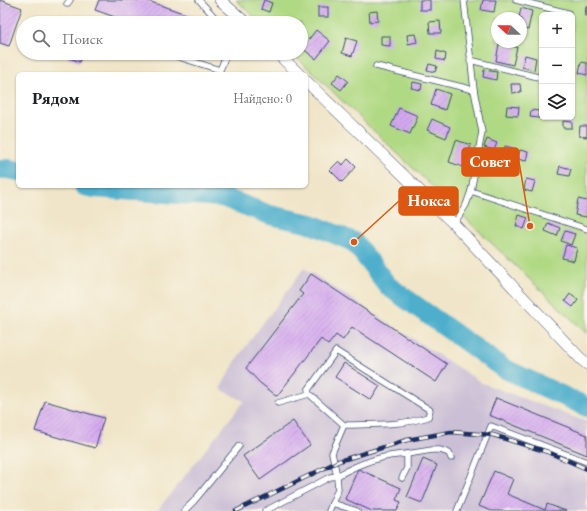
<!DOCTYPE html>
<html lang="ru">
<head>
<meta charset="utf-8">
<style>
  :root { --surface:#fff; --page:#f2f2f2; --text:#202124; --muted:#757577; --line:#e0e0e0 }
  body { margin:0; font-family:"EB Garamond",serif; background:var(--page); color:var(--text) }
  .controls { position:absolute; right:12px; top:12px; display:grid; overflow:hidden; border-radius:6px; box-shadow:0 1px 3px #0004 }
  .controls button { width:36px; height:36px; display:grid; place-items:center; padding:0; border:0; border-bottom:1px solid var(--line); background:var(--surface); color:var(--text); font:20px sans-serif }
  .compass { position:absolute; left:491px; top:12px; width:36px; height:36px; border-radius:50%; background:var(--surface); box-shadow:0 1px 3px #0004; rotate:292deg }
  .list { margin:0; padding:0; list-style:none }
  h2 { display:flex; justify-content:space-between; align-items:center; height:52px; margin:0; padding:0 16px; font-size:17px }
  h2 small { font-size:13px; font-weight:400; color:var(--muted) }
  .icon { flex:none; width:22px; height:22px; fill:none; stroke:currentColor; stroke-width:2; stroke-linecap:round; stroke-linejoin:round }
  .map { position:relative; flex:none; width:587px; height:511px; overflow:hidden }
  .search { position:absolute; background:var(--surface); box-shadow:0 1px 3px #0004; left:16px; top:16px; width:292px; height:44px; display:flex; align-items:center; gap:10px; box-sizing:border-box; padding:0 14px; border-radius:22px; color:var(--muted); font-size:15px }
  .panel { position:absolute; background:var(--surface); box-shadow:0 1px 3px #0004; left:16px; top:72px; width:292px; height:116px; border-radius:6px }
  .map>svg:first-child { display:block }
</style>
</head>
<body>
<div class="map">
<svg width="587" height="511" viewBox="0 0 587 511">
  <defs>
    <pattern id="building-hatch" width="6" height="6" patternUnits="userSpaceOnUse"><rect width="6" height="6" fill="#d4a9f0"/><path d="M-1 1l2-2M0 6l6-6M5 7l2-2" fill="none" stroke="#ab8ac6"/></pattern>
  </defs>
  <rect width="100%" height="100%" fill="#fbf7ec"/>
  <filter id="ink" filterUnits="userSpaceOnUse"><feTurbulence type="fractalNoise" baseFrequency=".025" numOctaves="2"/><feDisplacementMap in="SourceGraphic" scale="8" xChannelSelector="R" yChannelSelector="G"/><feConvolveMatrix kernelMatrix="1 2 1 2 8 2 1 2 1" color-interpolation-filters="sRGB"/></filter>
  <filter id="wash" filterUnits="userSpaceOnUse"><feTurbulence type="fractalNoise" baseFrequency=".012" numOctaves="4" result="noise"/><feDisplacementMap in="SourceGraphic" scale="16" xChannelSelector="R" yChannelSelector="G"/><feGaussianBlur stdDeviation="0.9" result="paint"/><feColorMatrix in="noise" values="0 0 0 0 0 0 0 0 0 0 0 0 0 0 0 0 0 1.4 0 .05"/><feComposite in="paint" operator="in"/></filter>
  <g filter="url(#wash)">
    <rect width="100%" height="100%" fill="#f0e5c8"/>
    <polygon fill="#cbbfd5" points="304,268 482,383 587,422 587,511 157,511 244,401 220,389 238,357"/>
    <path fill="#b0d983" stroke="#668470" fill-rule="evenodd" d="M 236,0 L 587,0 L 587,334 L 292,53 L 301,53 L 301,23 L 261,23 ZM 542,15 L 572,15 L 572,117 L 542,117 ZM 497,18 L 521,18 L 521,42 L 497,42 Z"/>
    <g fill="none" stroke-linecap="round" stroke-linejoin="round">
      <g stroke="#4dafcc" stroke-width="20">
        <polyline points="0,169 9,169 18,171"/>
        <polyline points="84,186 94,188 222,197 270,215 311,224 354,242 388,286 503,368 587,407"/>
      </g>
    </g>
    <g id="blocks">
      <g fill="url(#building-hatch)">
        <polygon points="0,0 22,8 9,46 0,43"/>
        <polygon points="99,0 145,0 212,23 132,23 95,10"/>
        <polygon points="264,0 272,3 269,12 261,9"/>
        <rect x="420" y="0" width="10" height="10"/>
        <polygon points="483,0 496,0 494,12 481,10"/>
        <polygon points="586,6 587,6 587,16 585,16"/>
        <rect x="318" y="7" width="10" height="10"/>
        <polygon points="521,8 532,11 528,30 521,28 521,18 519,18"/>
        <polygon points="377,11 378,21 370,22 369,12"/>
        <polygon points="440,21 441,33 430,33 429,22"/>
        <polygon points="316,30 330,41 316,59 302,48"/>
        <polygon points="415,34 417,42 408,44 407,35"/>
        <polygon points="381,36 390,36 390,46 381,45"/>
        <polygon points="346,38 357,41 352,56 342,53"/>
        <polygon points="499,44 517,47 513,65 496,61"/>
        <polygon points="437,51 446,54 445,61 436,59"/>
        <polygon points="68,53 83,53 80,62 67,57"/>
        <polygon points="525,55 536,58 534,70 522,67"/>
        <polygon points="581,62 587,63 587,75 579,73"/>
        <polygon points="429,64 437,66 435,72 427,70"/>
        <polygon points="484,70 497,72 496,80 483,77"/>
        <polygon points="339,74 348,81 341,90 332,83"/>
        <polygon points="413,82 422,84 421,90 411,88"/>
        <polygon points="511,84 520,84 521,92 512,93"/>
        <polygon points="436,89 450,94 445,110 431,105"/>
        <polygon points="507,106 519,107 518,116 506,115"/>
        <polygon points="399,108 418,116 410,134 391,126"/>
        <polygon points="531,110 539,111 539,118 530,117"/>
        <polygon points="432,119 450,127 446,138 427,130"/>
        <polygon points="563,121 572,122 572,128 563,128"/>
        <polygon points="580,126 587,126 587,137 579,136"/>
        <polygon points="487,139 497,143 494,150 484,147"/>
        <polygon points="456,140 471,145 463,167 449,162"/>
        <polygon points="505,146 513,148 510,158 502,156"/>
        <polygon points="520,150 528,152 526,161 517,159"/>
        <polygon points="348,159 356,167 342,182 330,170 339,161 343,165"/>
        <polygon points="560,166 571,169 569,176 558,174"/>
        <polygon points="526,179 535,181 532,192 524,190"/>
        <polygon points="578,199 587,201 587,217 575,215"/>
        <polygon points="519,215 528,218 524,229 516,226"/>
        <polygon points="548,223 560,228 557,236 545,231"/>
        <polygon points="565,231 575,234 571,245 561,241"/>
        <polygon points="566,245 577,248 574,261 562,258"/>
        <polygon points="311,274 447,364 436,382 352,327 343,340 336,335 328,345 321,339 277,396 260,383 246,368 303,294 299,291"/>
        <polygon points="570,294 578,300 573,307 565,301"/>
        <polygon points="344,363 380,386 371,400 335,377"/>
        <polygon points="496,398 587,435 587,455 489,415"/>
        <polygon points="45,401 104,418 95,448 35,431"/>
        <polygon points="293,421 310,445 260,480 243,456"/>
        <polygon points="423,459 437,465 422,503 407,497"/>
        <polygon points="358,469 401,488 396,500 401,502 397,511 372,511 345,499"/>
        <polygon points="494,471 513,479 507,494 545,510 547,504 566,511 491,511 479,506"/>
      </g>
    </g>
  </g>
  <g filter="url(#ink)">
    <use href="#blocks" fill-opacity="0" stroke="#3b4a6e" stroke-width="1"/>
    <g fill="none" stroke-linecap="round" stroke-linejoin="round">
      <defs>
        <g id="lane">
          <polyline points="199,0 220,23"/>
          <polyline points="516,0 568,13"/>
          <polyline points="67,4 70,0"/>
          <polyline points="166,53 220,70 227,53"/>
          <polyline points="470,60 542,78"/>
          <polyline points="376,66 474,90"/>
          <polyline points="471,191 587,229"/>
          <polyline points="454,224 466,205 471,191 482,132 474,90 464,0"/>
          <polyline points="278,403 309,394"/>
          <path d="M 344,425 C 374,424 399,426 428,417 L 430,410 L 336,351 L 308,390 L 309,394 L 344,425 L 332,453 L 337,476 C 358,464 382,455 407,454 L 407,468 L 402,478"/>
          <polyline points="407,454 432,450 440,450 449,453 451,458"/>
          <polyline points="332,503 357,511"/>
          <polyline points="184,511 194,501 239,446"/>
          <polyline points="265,511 330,477 337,476 338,489 329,511"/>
          <polyline points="457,511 491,426 587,462"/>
        </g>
        <g id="street">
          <polyline points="220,0 246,23"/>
          <polyline points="277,53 299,74"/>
          <polyline points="306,81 454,224 580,358 587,364"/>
        </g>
      </defs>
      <use href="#lane" stroke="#3b4a6e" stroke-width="7"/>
      <use href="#street" stroke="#3b4a6e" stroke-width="12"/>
      <use href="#lane" stroke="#fff" stroke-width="5.5"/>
      <use href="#street" stroke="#fff" stroke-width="11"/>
      <defs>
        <polyline id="rail" points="236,511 339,461 407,440 451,432 493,435 548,452 587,469"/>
      </defs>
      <use href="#rail" stroke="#1b2f5e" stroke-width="4.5"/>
      <use href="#rail" stroke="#fbf7ec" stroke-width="3" stroke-dasharray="9" stroke-linecap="butt"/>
    </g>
  </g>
  <path fill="none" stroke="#de5710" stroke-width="1.5" d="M530 226L519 162M354 242L399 201"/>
  <g fill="#de5710" stroke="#fbf7ec" stroke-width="1.5">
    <circle cx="530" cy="226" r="4"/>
    <circle cx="354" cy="242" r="4"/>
  </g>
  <g fill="#de5710" stroke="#de5710" stroke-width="1.5">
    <rect x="462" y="148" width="57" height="28" rx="4"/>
    <rect x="399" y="187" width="59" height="28" rx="4"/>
  </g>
  <g font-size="16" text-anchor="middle" font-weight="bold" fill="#fff">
    <text x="490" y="167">Совет</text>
    <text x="429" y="206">Нокса</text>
  </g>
</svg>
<div class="controls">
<button>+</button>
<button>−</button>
<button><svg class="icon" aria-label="layers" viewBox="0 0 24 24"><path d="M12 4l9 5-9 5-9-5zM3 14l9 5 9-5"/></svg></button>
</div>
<svg class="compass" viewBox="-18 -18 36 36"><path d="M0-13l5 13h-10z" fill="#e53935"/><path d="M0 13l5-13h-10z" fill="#757577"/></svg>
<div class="search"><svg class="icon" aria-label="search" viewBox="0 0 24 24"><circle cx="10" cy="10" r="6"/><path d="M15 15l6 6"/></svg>Поиск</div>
<section class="panel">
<h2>Рядом<small>Найдено: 0</small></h2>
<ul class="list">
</ul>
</section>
</div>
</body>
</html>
